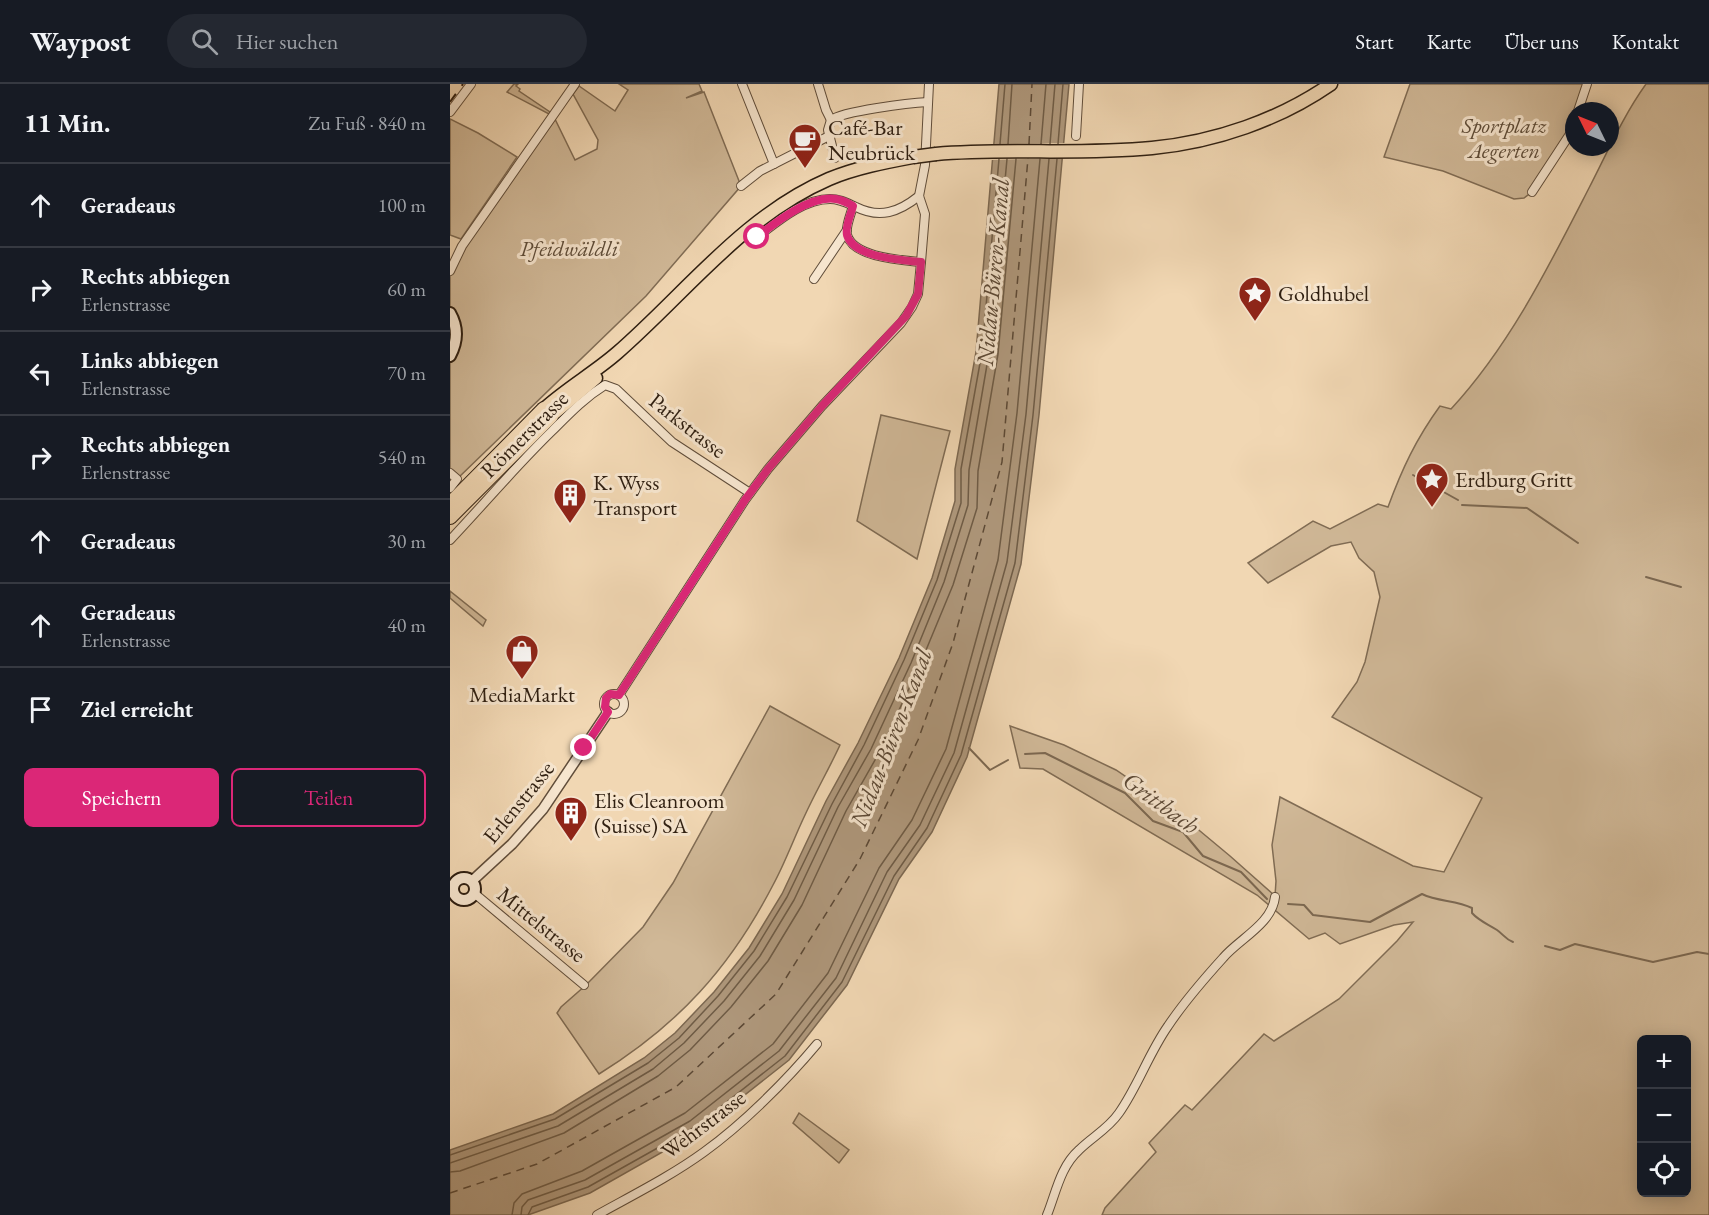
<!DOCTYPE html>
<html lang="de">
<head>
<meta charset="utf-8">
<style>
  :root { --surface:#171b24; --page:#242831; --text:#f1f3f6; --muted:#9ea1a6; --line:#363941; --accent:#db2777 }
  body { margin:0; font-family:"EB Garamond",serif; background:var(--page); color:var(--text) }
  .controls { position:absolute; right:18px; bottom:18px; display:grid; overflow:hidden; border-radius:9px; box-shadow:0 3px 15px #0003 }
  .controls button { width:54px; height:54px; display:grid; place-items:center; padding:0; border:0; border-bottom:2px solid var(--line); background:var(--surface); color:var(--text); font:30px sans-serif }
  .compass { position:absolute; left:1115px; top:18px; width:54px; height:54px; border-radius:50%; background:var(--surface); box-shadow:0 3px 15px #0003; rotate:313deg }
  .stop { position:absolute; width:18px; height:18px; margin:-14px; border:4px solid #db2777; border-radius:50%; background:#fff }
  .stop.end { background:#db2777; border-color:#fff; box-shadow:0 2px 6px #0008 }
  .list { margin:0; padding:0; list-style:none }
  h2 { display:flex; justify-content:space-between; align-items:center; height:78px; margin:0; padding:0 24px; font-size:26px }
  h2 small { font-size:20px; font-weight:400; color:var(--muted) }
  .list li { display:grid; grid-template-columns:39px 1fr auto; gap:18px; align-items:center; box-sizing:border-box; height:84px; padding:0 24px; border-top:2px solid var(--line) }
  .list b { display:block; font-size:22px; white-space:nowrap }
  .list p { margin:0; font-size:20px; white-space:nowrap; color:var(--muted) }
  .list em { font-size:20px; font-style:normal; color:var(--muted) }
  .actions { display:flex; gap:12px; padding:18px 24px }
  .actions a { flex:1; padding:14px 0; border:2px solid var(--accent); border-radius:9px; text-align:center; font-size:21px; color:var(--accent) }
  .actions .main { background:var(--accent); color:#fff }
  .icon { flex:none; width:33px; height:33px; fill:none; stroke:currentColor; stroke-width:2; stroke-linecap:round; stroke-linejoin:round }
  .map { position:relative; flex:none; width:1259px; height:1131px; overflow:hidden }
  header { display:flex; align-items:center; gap:36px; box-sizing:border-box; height:84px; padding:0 30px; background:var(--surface); border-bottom:2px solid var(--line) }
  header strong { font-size:28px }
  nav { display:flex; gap:33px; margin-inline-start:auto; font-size:21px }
  .search { width:420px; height:54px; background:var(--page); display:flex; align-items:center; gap:15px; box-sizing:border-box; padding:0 21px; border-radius:33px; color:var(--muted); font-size:22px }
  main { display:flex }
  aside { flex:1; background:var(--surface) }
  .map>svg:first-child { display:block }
</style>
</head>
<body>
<header>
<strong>Waypost</strong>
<div class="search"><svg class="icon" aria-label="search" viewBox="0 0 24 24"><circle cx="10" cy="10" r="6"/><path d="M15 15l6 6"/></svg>Hier suchen</div>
<nav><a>Start</a><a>Karte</a><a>Über uns</a><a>Kontakt</a></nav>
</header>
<main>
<aside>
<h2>11 Min.<small>Zu Fuß · 840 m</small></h2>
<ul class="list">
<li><svg class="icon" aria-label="ahead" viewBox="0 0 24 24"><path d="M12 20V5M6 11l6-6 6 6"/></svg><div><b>Geradeaus</b></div><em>100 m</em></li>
<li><svg class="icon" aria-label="right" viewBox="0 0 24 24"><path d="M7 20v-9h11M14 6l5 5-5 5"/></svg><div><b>Rechts abbiegen</b><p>Erlenstrasse</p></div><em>60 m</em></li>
<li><svg class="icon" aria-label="left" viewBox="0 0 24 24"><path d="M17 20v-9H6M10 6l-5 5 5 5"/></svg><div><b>Links abbiegen</b><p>Erlenstrasse</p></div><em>70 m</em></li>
<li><svg class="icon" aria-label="right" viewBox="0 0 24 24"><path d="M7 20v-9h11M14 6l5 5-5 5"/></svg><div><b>Rechts abbiegen</b><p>Erlenstrasse</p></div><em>540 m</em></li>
<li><svg class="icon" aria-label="ahead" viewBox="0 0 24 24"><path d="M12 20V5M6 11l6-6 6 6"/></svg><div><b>Geradeaus</b></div><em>30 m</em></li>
<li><svg class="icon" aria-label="ahead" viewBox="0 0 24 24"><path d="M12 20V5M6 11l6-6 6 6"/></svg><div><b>Geradeaus</b><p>Erlenstrasse</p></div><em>40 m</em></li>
<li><svg class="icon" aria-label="arrive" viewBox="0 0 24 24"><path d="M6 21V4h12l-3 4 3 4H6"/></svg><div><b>Ziel erreicht</b></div></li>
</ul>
<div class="actions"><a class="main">Speichern</a><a>Teilen</a></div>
</aside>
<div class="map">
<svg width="1259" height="1131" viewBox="0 0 1259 1131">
  <rect width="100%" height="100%" fill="#f1d7b3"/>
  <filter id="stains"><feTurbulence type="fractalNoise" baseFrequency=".00333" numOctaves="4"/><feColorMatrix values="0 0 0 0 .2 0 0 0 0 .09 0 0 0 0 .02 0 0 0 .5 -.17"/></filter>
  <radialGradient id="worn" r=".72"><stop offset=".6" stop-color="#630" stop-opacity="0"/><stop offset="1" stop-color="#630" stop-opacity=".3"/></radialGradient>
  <g fill="#d0b897" stroke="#806c54" stroke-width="1.5" fill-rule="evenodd">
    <polygon points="64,0 68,0 66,2 70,5 69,7 100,28 99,30 57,8"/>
    <polygon points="169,0 249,0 252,7 236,14 254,8 291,102 196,212 7,395 0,389 0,272 5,263 0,229 0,187 103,31 125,76 147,65 148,56 123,10 129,2 165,27 178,6"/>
    <polygon points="960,0 1137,0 1128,27 1124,27 1124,38 1082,108 1074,114 1064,115 993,87 934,73"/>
    <path d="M 1196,0 L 1259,0 L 1259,1131 L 652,1131 L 655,1124 L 706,1068 L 699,1059 L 735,1021 L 742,1026 L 814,950 L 824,957 L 889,915 L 947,857 L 963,838 L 944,841 L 890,860 L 875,849 L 859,855 L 807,811 L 593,685 L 570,684 L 560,642 L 614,661 L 666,686 L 726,727 L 780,772 L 825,812 L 826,797 L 822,761 L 830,713 L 963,782 L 994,788 L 1032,714 L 882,633 L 907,598 L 915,578 L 930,513 L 924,488 L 909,474 L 901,458 L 881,462 L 818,499 L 798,479 L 863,437 L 880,445 L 928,420 L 938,423 C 952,385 966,355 990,322 L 1001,325 C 1060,261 1099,182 1139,104 C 1157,69 1173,32 1196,0 ZM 1192,956 L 1236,956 L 1236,1108 L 1192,1108 Z"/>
    <polygon points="0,35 28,49 67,73 11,155 0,151"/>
    <polygon points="431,331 500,347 467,475 407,437"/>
    <polygon points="0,507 36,536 33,542 0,514"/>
    <path d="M 320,622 L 390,661 C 379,685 366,707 355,731 C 344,754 335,779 323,801 C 280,884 228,941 149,990 L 107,929 L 111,923 L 136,901 L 193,843 L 223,799 Z"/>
    <polygon points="349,1029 399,1066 389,1079 343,1039"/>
  </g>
  <polygon fill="#af987c" stroke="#7c6851" stroke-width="1.5" points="549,0 619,0 589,331 571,480 517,673 482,748 449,795 397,901 339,976 248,1048 140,1109 78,1131 0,1131 0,1066 103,1030 194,974 225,949 264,908 299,864 332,810 376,717 408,659 449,574 482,494 505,417 505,385 526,268"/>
  <polygon fill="#f1d7b3" points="617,59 616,74 540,76 541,60"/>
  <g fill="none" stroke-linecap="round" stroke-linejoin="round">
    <g stroke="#6f5c46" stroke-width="1.5">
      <polyline points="550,60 555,0"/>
      <polyline points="558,60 562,0"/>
      <polyline points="591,60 596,0"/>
      <polyline points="600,60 605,0"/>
      <polyline points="608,60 613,0"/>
      <polyline points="0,1071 105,1035 198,979 229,954 268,912 304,867 337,813 382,720 414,661 454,576 487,496 511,419 511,385 532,268 549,75"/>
      <polyline points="0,1079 108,1042 203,985 234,959 274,917 310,872 344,816 388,723 421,665 461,579 494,498 518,421 519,386 539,269 557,75"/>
      <polyline points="0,1088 10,1087 114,1049 208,992 240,966 281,923 318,877 352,821 396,727 429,669 469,583 503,501 527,424 528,387 548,270 566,75"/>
      <polyline points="62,1131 64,1119 72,1110 132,1087 235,1029 323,960 378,889 429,784 462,736 496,665 548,476 567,329 590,75"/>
      <polyline points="71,1131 72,1123 78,1116 135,1096 240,1037 329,967 386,894 437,788 470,741 504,669 557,478 576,330 599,75"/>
      <polyline points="78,1131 82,1123 138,1103 245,1043 335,972 392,898 444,792 477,744 511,671 565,479 583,331 607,75"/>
    </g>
    <g stroke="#7c6851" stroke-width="2">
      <polyline points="963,391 1008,416"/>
      <polyline points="1012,421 1077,424 1128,459"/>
      <polyline points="1196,493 1231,503"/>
      <polyline points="519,664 540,686 558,676"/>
      <polyline points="575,670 595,669 675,709 703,737 733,748 753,772 791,788 817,815"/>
      <path d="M 838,820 L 854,821 L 863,831 L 920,838 L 972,810 C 988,818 1006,816 1022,824 L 1022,829 C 1029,837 1038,840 1047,846 C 1053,850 1055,855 1063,858"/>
      <polyline points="1095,862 1110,866 1125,860 1203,878 1247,868 1259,870"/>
    </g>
    <g stroke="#5c4936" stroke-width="1.5" stroke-dasharray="8 6" stroke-linecap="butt">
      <polyline points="579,60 582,0"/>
      <polyline points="0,1109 87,1080 226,1003 326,910 410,775 468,656 503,559 552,378 578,74"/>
    </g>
    <defs>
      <g id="minor">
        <polyline points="292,0 324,80"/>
        <polyline points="368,0 376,26 381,36"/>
        <polyline points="1128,27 1137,0"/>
        <polyline points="0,28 21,0"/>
        <path d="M 381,36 C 393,27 460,19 478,18"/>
        <polyline points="381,36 378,46 385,74"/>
        <polyline points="626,52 629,0"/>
        <polyline points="291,102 310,87 379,52"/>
        <polyline points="1082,108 1120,50 1124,38"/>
        <path d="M 403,122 C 401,130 395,143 397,151 C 404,174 452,176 471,178"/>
        <path d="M 307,153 C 327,138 353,115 380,115 C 390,115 397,119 406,123 C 430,135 449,128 469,112"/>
        <polyline points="0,187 12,162 125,0"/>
        <polyline points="364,195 397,146"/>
        <polyline points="0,389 7,395 0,404"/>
        <path d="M 0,456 C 34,420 66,382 102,347 C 119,330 134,314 155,301 L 166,305 L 222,358 L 300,409"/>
        <circle cx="164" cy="620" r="10"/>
        <polyline points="169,611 295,416 318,385 372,322 451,239 462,223 468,210 471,178 475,130 469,112 475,81 479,0"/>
        <polyline points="24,809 134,901"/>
        <path d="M 147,1131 C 183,1111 221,1092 254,1068 C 294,1039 336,997 367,960"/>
        <path d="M 597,1131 C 606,1109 610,1083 629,1066 C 642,1053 658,1045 669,1029 C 688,1002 699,969 718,942 C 734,918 754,895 773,874 C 789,855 822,840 825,813"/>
      </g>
      <polyline id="tertiary" points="22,797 62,760 93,725 158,628"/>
      <g id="secondary">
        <path d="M 0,229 C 8,243 8,257 0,272"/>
        <circle cx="14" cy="805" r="11"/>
      </g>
      <g id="trunk">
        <path d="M 486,70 C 558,64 630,71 702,64 C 765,58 829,36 881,0"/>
        <path d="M 94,325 C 117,304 144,289 167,269 C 236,209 293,132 379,95 C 405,84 436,78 463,73"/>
        <polyline points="101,332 146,294"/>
      </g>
      <g id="motorway">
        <polyline points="0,420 94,325"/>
        <polyline points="0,433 101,332"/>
      </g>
    </defs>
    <use href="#minor" stroke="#604d3a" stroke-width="10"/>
    <use href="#tertiary" stroke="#604d3a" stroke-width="12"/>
    <use href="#secondary" stroke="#2f1f11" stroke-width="14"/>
    <use href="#trunk" stroke="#2f1f11" stroke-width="15"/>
    <use href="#motorway" stroke="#2f1f11" stroke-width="16"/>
    <use href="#minor" stroke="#f6e5ce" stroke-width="8"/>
    <use href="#tertiary" stroke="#f6e5ce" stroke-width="9"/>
    <use href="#secondary" stroke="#f6e5ce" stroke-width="10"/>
    <use href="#trunk" stroke="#f1d7b3" stroke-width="12"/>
    <use href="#motorway" stroke="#f1d7b3" stroke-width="14"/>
    <polyline stroke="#2f1f11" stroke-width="2" stroke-dasharray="10 10" stroke-linecap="butt" points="0,18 13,0"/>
    <defs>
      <polyline id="trunk-bridge" points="463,73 486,70"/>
    </defs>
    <use href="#trunk-bridge" stroke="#2f1f11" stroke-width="15" stroke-linecap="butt"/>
    <use href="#trunk-bridge" stroke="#f1d7b3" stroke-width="12"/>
  </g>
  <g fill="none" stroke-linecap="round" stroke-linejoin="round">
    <path stroke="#db2777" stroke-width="8" d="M 134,664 L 158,628 L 155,623 L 156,614 L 160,610 L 169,611 L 295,416 L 318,385 L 372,322 L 456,232 L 468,210 L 471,178 C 452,176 404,174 397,151 C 395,142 401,130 403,122 C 398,119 392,116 386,115 C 360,111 326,138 307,153"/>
  </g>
  <defs>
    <symbol id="cafe-pin" viewBox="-11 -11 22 30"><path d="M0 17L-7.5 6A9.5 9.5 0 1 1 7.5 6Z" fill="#8f2418" stroke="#f6e5ce"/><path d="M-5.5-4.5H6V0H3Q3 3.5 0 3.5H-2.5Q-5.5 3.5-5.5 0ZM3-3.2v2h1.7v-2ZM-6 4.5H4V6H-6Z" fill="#fff"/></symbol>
    <symbol id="sight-pin" viewBox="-11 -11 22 30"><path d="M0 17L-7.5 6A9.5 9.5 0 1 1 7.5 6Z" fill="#8f2418" stroke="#f6e5ce"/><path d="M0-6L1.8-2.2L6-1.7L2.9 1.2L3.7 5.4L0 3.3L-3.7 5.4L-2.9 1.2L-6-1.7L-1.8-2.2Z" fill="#fff"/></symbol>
    <symbol id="building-pin" viewBox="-11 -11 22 30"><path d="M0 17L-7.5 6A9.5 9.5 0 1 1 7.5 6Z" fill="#8f2418" stroke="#f6e5ce"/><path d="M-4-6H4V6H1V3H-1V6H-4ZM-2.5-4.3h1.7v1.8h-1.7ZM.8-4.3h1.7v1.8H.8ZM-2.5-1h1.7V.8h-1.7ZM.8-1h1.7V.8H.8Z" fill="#fff"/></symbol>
    <symbol id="shop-pin" viewBox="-11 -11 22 30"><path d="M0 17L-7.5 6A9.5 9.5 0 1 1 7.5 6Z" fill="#8f2418" stroke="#f6e5ce"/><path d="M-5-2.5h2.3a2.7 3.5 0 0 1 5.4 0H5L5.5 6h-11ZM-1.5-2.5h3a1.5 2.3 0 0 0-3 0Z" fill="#fff"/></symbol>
  </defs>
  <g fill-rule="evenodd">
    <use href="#cafe-pin" x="336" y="37" width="38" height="52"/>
    <use href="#sight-pin" x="786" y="190" width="38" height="52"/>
    <use href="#sight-pin" x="963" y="376" width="38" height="52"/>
    <use href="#building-pin" x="101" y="392" width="38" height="52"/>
    <use href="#shop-pin" x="53" y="548" width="38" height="52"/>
    <use href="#building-pin" x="102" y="710" width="38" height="52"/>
  </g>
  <g text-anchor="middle" stroke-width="6" stroke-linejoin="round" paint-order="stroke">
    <g font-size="22" font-style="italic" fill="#5f4d39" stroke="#f6e5ce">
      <text x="1054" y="49">Sportplatz<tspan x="1054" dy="25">Aegerten</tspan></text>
      <text x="119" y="172">Pfeidwäldli</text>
    </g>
    <g font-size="22" fill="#2f1f11" stroke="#f6e5ce" text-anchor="start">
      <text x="378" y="51">Café-Bar<tspan x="378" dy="25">Neubrück</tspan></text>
      <text x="828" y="217">Goldhubel</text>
      <text x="1005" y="403">Erdburg Gritt</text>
      <text x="143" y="406">K. Wyss<tspan x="143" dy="25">Transport</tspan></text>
      <text x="72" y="618" text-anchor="middle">MediaMarkt</text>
      <text x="144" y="724">Elis Cleanroom<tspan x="144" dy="25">(Suisse) SA</tspan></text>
    </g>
    <g font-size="22" fill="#2f1f11" stroke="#f6e5ce">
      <text transform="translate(238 341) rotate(38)" y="8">Parkstrasse</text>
      <text transform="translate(74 350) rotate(-45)" y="8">Römerstrasse</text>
      <text transform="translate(68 718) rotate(-51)" y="8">Erlenstrasse</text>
      <text transform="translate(92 840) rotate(39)" y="8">Mittelstrasse</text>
      <text transform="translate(253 1040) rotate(-37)" y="8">Wehrstrasse</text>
    </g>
    <g font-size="24" font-style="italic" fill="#5c4936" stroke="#f6e5ce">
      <text transform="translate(543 188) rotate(-85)" y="8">Nidau-Büren-Kanal</text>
      <text transform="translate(441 654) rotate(-69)" y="8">Nidau-Büren-Kanal</text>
      <text transform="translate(711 719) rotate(36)" y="8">Grittbach</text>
    </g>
  </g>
  <rect width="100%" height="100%" filter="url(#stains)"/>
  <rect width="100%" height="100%" fill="url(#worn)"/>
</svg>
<div class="controls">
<button>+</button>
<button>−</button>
<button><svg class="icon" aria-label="locate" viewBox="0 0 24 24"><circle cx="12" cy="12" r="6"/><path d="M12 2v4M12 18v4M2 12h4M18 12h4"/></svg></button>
</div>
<svg class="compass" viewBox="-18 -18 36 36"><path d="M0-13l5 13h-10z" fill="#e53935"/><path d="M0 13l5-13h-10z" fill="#9ea1a6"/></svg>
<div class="stop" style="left:307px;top:153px"></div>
<div class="stop end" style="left:134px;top:664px"></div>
</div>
</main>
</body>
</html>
